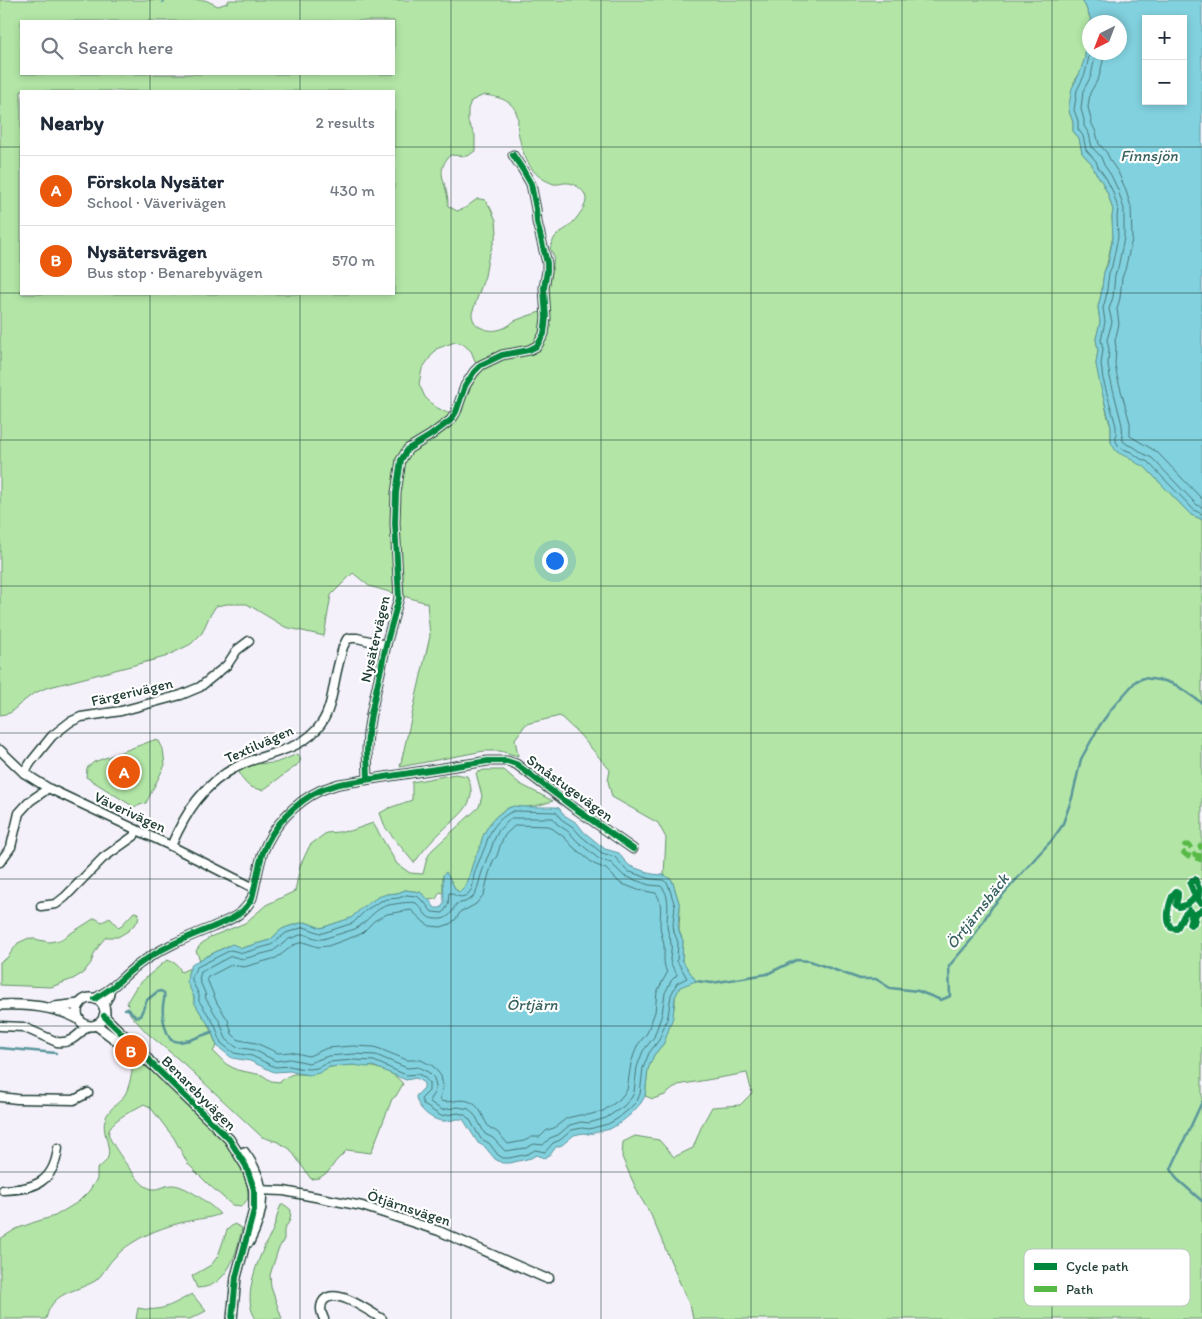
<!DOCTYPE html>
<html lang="en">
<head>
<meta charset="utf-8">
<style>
  :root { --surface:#fff; --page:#f2f2f3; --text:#1f2937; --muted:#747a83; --line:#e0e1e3; --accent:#ea580c }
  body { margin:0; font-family:Itim,sans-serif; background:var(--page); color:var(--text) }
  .controls { position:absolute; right:15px; top:15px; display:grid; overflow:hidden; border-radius:0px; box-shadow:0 2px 8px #0003 }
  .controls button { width:45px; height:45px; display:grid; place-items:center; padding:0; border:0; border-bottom:1px solid var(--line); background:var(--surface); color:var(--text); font:25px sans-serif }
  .compass { position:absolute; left:1082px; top:15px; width:45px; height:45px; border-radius:50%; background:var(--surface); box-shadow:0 2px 8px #0003; rotate:222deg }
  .you { position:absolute; left:554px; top:560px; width:18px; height:18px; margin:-12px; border:4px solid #fff; border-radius:50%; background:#1a73e8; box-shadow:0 0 0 8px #1a73e833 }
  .badge { display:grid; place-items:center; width:32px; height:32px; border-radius:50%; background:var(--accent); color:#fff; font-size:16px; font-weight:700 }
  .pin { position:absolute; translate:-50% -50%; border:2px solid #fff; box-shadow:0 1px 5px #0006 }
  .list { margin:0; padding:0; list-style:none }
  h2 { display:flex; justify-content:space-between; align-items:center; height:65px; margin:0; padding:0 20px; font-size:21px }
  h2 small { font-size:16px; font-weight:400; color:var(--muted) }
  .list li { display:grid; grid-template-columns:32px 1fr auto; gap:15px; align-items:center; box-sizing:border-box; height:70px; padding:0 20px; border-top:1px solid var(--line) }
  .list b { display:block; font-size:19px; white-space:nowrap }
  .list p { margin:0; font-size:16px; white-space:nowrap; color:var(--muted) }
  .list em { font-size:16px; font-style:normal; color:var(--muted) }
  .icon { flex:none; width:28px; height:28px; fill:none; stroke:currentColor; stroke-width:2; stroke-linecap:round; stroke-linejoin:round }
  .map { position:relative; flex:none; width:1202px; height:1319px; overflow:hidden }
  .search { position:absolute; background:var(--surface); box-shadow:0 2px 8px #0003; left:20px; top:20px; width:375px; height:55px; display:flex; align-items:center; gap:12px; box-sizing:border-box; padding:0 18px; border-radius:0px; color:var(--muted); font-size:19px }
  .panel { position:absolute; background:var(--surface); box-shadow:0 2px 8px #0003; left:20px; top:90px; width:375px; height:205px; border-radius:0px }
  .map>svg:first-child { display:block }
</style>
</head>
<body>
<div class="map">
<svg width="1202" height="1319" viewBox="0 0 1202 1319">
  <rect width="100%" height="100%" fill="#f5f1fb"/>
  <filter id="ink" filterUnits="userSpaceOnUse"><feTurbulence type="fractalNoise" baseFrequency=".02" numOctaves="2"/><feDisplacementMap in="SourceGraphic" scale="10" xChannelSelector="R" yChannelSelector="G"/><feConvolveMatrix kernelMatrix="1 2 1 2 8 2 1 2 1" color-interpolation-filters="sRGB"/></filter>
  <g filter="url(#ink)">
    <g fill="#b2e5a6" stroke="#68916d" fill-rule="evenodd">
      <path d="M 0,0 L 205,0 L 218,6 L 227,3 L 229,0 L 1081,0 L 1085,5 L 1091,20 L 1085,30 L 1084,36 L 1085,42 L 1085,57 L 1080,73 L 1074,82 L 1069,111 L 1073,122 L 1073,131 L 1079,138 L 1082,153 L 1092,164 L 1093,169 L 1101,180 L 1108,194 L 1113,210 L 1112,217 L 1113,236 L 1107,264 L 1104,272 L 1101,295 L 1098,307 L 1100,322 L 1096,339 L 1098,350 L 1096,364 L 1108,418 L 1111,427 L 1111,442 C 1121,452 1131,461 1144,466 L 1191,515 L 1199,518 L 1202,520 L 1202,1319 L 693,1319 L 691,1309 L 651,1215 L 639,1195 L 629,1173 L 622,1157 L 623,1142 L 635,1136 L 659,1140 L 674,1157 L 693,1148 L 702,1125 L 712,1107 L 740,1105 L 752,1093 L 747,1073 L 678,1085 L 665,1095 L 653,1099 L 645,1096 L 648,1069 L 654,1055 L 664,1043 L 675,1004 L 675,997 L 680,986 L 683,941 L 679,931 L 680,906 L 672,880 L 664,875 L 666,838 L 658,823 L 612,797 L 608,781 L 610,770 L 579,734 L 560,716 L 526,724 L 515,739 L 518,756 L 500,751 L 484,751 L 400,767 L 430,636 L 427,603 L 369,586 L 353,573 L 331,595 L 324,636 L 285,627 L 247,604 L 227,604 L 216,606 L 209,617 L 202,633 L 191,644 L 165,657 L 46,688 L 33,694 L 20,704 L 10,713 L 0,715 ZM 21,21 L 394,21 L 394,74 L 21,74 ZM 21,91 L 394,91 L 394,294 L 21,294 ZM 484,95 C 499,97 515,100 518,119 C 518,122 517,126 518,130 C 520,144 524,158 532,169 C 537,176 545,181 554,184 C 559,185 564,182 569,183 C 576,184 587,192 586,200 C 586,208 573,223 567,228 C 563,231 558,233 555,237 C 553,240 552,244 550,248 L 554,257 L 548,295 L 550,308 C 540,313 528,315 517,320 C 513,321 511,324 508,326 C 499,331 490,332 482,328 C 475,325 472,320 472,313 L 485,276 L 488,259 L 497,232 L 496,220 L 490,207 L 485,200 L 480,199 L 477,199 L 465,208 L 457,211 L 448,206 C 448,202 448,198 447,194 C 443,177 437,170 450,155 L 468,156 L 475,151 L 475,135 L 468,122 L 468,109 L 471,101 ZM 455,342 L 463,344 L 471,351 L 480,373 C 470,385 466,397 462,412 L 445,412 L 434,406 L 425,397 L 419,384 L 422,369 L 436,349 Z"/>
      <polygon points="154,740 159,741 163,749 165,765 146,803 134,807 86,777 87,768 94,762"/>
      <path d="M 298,754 C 302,760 301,761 296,766 L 263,790 C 249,788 245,785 239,772 L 254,764 L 275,763 Z"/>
      <path d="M 484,770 L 504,770 L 520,784 L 553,801 C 544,804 536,806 527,807 C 520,808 514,805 508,808 C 496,814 487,825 483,837 C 481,840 481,845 480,848 C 476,855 473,862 471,870 C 467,880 470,886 459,892 L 456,890 L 446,872 L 443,875 L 443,893 L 440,892 L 436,899 L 429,900 L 420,892 L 405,890 L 398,893 L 387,894 L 363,907 L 351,918 L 321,928 L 305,922 L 290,926 L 282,929 L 270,940 L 242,948 L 227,946 L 200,960 L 196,951 L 201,944 L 210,937 L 245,923 L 266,905 L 295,891 L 300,866 L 310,845 L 326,833 L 350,831 L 373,823 L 397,864 L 410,873 L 423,874 L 427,858 L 432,850 L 479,807 L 482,796 L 476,773 Z"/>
      <path d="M 455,774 L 467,776 C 471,784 473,794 469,802 C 464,814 451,822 442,831 C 431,841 423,851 414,863 L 385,827 L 380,813 L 389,808 L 412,800 L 412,782 Z"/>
      <polygon points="134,912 139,913 138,921 128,931 118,937 106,937 100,944 94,954 91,963 83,973 73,979 51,987 0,985 0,962 7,958 18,943 29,938 49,942 60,940 95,918 102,922 110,918 119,928"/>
      <path d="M 167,960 C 174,962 179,965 181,972 L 190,968 C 183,985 194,987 194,1002 L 200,1012 L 207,1022 L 217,1046 L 213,1051 L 226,1064 L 237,1070 L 262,1075 L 271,1081 L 280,1082 C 295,1069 297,1076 313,1074 C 320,1073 324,1068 331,1067 C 353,1063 389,1064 403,1084 L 396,1096 L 392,1099 L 371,1153 L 347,1150 L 336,1161 L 328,1172 L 319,1178 L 311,1179 L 290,1149 L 278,1142 L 262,1137 L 183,1063 L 147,1033 L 130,1014 L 127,1002 L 136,987 L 149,975 Z"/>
      <path d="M 144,1065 L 174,1090 L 234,1151 C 245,1167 248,1181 248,1199 L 242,1206 L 232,1205 L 208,1184 L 188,1164 L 174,1138 L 150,1107 L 144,1104 C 134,1110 115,1118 110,1128 C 109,1131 108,1133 109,1136 C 112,1145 137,1181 145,1186 C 156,1193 161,1186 171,1185 C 185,1184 210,1204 220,1214 C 211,1218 203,1218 194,1220 C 172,1224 151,1231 132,1243 C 125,1247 118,1254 112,1260 C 106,1267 102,1276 95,1281 C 74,1293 52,1291 46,1319 L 0,1319 L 0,1239 L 16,1229 L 35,1222 L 55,1216 L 78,1202 L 89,1191 L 97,1179 L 97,1169 C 100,1167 103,1164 106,1161 C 114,1150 101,1133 105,1120 C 108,1110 116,1105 122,1099 C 129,1090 131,1077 133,1066 Z"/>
      <path d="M 281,1205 L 285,1205 L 291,1210 L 290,1220 L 284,1230 L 284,1239 L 278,1250 L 270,1275 L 271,1287 L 282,1319 L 256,1319 C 242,1300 256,1265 265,1245 C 268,1239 272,1233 274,1227 C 277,1219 277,1213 281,1205 Z"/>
      <path d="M 234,1224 L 242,1228 C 237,1252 228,1288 197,1288 L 192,1276 L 211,1265 L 218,1256 L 227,1230 Z"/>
      <path d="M 192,1294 L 206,1311 L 190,1319 L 136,1319 L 138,1308 C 161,1313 173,1304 192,1294 Z"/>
    </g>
    <g fill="#82d1df" stroke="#5a969b" fill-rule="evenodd">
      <path d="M 1081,0 L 1202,0 L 1202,520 L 1199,518 L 1191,515 L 1144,466 L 1138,464 L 1129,457 L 1125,456 L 1117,452 L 1114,448 L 1111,442 L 1111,427 L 1099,380 L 1096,364 L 1098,350 L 1096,339 L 1100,322 L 1098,307 L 1101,295 L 1104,272 L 1108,264 L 1113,237 L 1112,217 L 1113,210 L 1108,194 L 1101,180 L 1093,169 L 1092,164 L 1082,153 L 1079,138 L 1073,131 L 1073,122 L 1069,111 L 1069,105 L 1072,88 L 1080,73 L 1085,57 L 1085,42 L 1083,37 L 1085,30 L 1091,20 L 1085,5 ZM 1146,19 L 1183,19 L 1183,101 L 1146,101 ZM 1090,22 L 1120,22 L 1120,52 L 1090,52 Z"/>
      <path d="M 514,806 L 524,807 L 555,807 L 559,808 L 564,815 L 577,823 L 584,832 L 605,849 L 619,853 L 623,859 L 630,866 L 652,874 L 664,875 L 672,880 L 680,906 L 678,924 L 679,931 L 683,941 L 682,960 L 696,981 L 680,987 L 675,997 L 673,1017 L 664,1043 L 654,1055 L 648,1069 L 645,1096 L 641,1103 L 631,1114 L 620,1123 L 610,1129 L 589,1134 L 583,1133 L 574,1135 L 562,1145 L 556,1147 L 550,1155 L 545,1158 L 536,1155 L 531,1158 L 510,1163 L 502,1163 L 495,1159 L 485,1147 L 478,1143 L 463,1119 C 455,1118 449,1122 442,1121 C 431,1120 416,1107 416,1096 L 424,1088 L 424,1083 L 416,1078 L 406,1080 L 373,1066 L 367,1067 L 353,1065 L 329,1067 L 319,1073 L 310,1075 L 297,1073 L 290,1071 L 274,1072 L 250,1061 L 232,1058 L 217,1046 L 210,1027 L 200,1012 L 194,1002 L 194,997 L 187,982 L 188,973 L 190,968 L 193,963 L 232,944 L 242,948 L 270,940 L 282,929 L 290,926 L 305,922 L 321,928 L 351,918 L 363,907 L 378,897 L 387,894 L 398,893 L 405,890 L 420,892 L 429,900 L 435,908 L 441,908 L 444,903 L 443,875 L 446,872 L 456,890 L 459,892 C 468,887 467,882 470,873 C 472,864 476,856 480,847 C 481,843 482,839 483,836 C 489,822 500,810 514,806 Z"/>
    </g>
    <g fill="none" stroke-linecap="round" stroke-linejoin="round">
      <g stroke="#477878" stroke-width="1">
        <polyline points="1090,52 1085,74 1077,90 1074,110 1078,121 1078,129 1083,136 1086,150 1096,161 1098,167 1106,178 1113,192 1118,209 1117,217 1118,237 1112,266 1109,273 1106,297 1103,308 1105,322 1101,340 1103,349 1101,364 1103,379 1116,426 1116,441 1118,445 1121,448 1131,452 1141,459 1148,462 1194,510 1202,514"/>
        <polyline points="1096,52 1091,76 1083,91 1081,109 1084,120 1084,126 1089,134 1092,147 1101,157 1104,165 1111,175 1118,190 1124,209 1124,238 1118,268 1115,275 1113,297 1109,309 1112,322 1107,340 1109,349 1108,364 1110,377 1122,425 1123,441 1128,445 1134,447 1144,454 1152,458 1197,505 1202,507"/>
        <polyline points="1104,52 1103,61 1099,77 1090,93 1088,107 1092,124 1096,132 1099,144 1107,153 1111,162 1118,172 1125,188 1131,207 1132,239 1125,270 1122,278 1120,298 1117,309 1119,324 1115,341 1116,348 1115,364 1117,376 1130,423 1130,436 1157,452 1202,499"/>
        <path d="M 514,811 L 556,812 L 561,819 L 573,827 L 581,836 L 602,853 L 615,857 L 627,871 L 651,879 L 663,880 L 668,884 L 675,906 L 673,924 L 674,932 L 678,942 L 677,961 L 687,978 L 677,983 L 671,995 L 668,1016 L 659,1040 L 649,1053 L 643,1068 L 640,1094 L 637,1101 L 628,1110 L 617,1119 L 608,1124 L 589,1129 L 582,1128 L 572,1130 L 560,1140 L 553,1143 L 545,1152 L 535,1150 L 528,1154 L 509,1158 L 503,1158 L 498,1155 L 489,1143 L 481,1139 L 470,1120 L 465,1115 L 458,1113 L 441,1116 L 424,1105 L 421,1099 L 429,1091 L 429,1083 L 424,1077 L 418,1074 L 406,1075 L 374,1061 L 353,1060 L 329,1062 L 317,1068 L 310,1069 L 298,1068 L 290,1066 L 275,1067 L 252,1056 L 234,1053 L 226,1047 L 221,1043 L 215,1025 L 199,1001 L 199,995 L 192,981 L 192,975 L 197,967 L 231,950 L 243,953 L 271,945 L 286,933 L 304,927 L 320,933 L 323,933 L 353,923 L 366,910 L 381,901 L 388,899 L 399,898 L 406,895 L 417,896 L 425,903 L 432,912 L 443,913 L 448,905 L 449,893 L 451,893 C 459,898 465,899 471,890 C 474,885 473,879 474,875 C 476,866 481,858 484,849 C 486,846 486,842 488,838 C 492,827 502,815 514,811 Z"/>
        <path d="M 512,818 L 553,818 L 557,824 L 569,832 L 577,841 L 599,859 L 611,863 L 624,876 L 649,885 L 661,886 C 671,896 667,912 667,925 C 667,932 671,937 671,944 C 672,949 670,955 670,960 C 671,966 675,970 677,975 L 671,981 L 665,993 L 662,1014 L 654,1037 L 643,1051 L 637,1067 L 634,1092 L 632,1097 L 624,1106 L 606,1118 L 589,1123 L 581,1122 L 570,1125 L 558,1135 L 550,1138 L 543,1145 L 534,1144 L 526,1148 L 505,1151 L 493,1138 L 485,1134 L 476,1117 L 469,1109 L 458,1107 L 442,1110 L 430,1102 L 430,1099 L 434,1093 L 436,1087 L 434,1078 L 428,1072 L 418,1067 L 407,1068 L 376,1055 L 353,1054 L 328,1056 L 309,1063 L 290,1059 L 276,1061 L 254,1050 L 236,1047 L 226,1039 L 220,1022 L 206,999 L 205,993 L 199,979 L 201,972 L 231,956 L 243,959 L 273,951 L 289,939 L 303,934 L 318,939 L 323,939 L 355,929 C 367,923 374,908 389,905 C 394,904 412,901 416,903 C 420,906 423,911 426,915 C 429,918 432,919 437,919 C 448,920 452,913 456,904 L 465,902 L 472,898 L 476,893 L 481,875 L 487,858 L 490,852 L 494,840 L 499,830 Z"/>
        <path d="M 516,825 L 549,826 L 564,837 L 573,847 L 594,864 L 606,869 L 620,883 L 638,890 L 656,893 C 663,903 660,914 660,925 C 660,932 663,938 664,945 C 665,958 662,960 667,973 L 657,992 L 655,1012 L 647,1033 L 637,1046 L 631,1063 L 627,1090 L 619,1100 L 603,1111 L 588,1115 L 580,1115 L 567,1118 L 554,1128 L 547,1130 L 540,1137 L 532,1137 L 524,1141 L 508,1144 C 504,1140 501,1135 497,1132 C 495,1130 492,1130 490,1128 C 482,1120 483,1106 468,1101 C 459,1098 449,1104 441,1101 L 440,1098 L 443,1087 L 441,1076 L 433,1066 L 421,1060 L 407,1060 L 380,1049 L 374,1047 L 352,1046 L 327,1048 L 309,1056 L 291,1052 L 278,1053 L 256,1043 L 239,1040 L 232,1034 L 228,1020 L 217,1003 L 207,979 L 208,977 L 231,965 L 244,967 L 276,958 L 282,954 L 293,945 L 303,942 L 318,947 L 328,946 L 361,934 L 374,921 L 387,914 L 411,910 L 425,923 L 430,926 L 441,927 L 450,924 L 456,919 L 461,911 L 467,909 L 476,904 L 484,894 L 488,877 L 493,861 L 497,856 L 501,843 L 505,835 Z"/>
      </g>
      <g stroke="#5a969b" stroke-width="2.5">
        <polyline points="163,2 164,0"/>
        <polyline points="696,981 712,983 767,974 796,960 810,961 860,979 876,979 890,988 918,991 941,1000 950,996 949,966 972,939 992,907 1039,854 1052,840 1062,826 1072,798 1081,759 1100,725 1113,707 1136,681 1144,678 1165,681 1176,685 1202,703"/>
        <path d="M 125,1009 L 128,1009 L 136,1017 L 140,1016 L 147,1000 L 157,992 L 161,991 L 164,993 C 165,997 164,1000 163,1005 C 162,1017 164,1029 171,1040 L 179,1042 L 190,1040 L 212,1032"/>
        <polyline points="0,1048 56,1053"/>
        <polyline points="1202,1102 1171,1169 1177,1179 1202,1201"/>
      </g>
      <defs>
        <g id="minor">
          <polyline points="0,750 24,773 48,788 171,846 254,888"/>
          <polyline points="24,773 31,762 52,736 70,722 81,717 121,711 181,695 200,687 227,665 237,650 249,641"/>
          <polyline points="368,779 367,750 368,732 371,714 386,645 399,598 395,523 396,493 401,460 408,449 431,435 451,420 456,412 465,386 474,372 481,365 502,355 529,350 537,346 544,334 546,318 544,288 547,271 547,263 537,222 536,209 531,184 523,170 513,155"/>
          <path d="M 171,846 C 186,812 203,784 238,766 C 265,753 303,751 321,724 C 330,711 332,695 335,680 C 337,669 340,658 343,647 L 347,639 L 352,638 L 357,638 L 386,645"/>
          <polyline points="0,862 11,847 19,813 30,801 43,792 48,788"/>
          <polyline points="41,906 56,904 65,897 103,858 134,836 136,831"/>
          <path d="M 95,999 C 100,995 106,992 111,988 C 119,982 126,974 134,968 C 158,949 185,938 213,927 C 230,919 243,916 252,898 C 256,883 258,867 263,852 C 273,826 295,802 321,790 C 326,788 333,786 339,784 L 488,761 L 507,761 L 516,764 L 573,807 L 633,849"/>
          <polyline points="103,1006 109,996 110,989"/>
          <path d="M 0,1026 L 23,1027 L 57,1042 C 72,1044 78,1034 88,1026"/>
          <polyline points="0,1097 17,1099 74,1100 88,1093"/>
          <path d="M 3,1190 C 34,1189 54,1183 58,1148"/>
          <polyline points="256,1190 284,1191 362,1206 439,1231 545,1278 549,1278"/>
          <path d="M 324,1319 C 321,1313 319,1306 324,1300 C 337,1287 370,1312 382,1319"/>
        </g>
        <g id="tertiary">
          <circle cx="91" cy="1012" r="14"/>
          <path d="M 0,1005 C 26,1004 55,1006 79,1019"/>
          <polyline points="54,1007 80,1004"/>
          <path d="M 104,1016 C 119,1032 137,1046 151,1063 L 229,1139 L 246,1166 L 252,1183 L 254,1190 L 254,1210 L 236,1277 L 232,1319"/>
          <polyline points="96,1025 131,1051 147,1061"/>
          <path d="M 244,1152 C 267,1183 266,1209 249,1242"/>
        </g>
      </defs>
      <use href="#minor" stroke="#1f3d34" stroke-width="11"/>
      <use href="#tertiary" stroke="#1f3d34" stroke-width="12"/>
      <use href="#minor" stroke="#fff" stroke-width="8"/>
      <use href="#tertiary" stroke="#fff" stroke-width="9"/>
      <g stroke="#58b947" stroke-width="5" stroke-dasharray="10 5" stroke-linecap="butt">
        <polyline points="1202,844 1200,846 1202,849"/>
        <polyline points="1202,856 1195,855 1189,845 1185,845 1182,851 1186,855 1202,860"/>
      </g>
      <defs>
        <g id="cycleway">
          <polyline points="368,779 367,750 368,732 371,714 386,645 399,598 395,523 396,493 401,460 408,449 431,435 451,420 456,412 465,386 474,372 481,365 502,355 529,350 537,346 544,334 546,318 544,288 547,271 547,263 537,222 536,209 531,184 523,170 513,155"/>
          <path d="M 1202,902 L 1201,903 L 1198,901 L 1200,890 L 1195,879 L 1192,880 L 1190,884 L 1195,896 C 1191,903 1186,905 1179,907 L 1176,905 L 1178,897 L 1178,893 L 1176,891 C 1170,896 1167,912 1168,920 C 1168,923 1170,925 1171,928 L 1177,929 L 1184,915 L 1189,910 L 1192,913 L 1189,924 L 1191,925 L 1194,923 L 1196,914 L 1202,910"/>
          <path d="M 95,999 C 100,995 106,992 111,988 C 119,982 126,974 134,968 C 158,949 185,938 213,927 C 230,919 243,916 252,898 C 256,883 258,867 263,852 C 273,826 295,802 321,790 C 326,788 333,786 339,784 L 488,761 L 507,761 L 516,764 L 573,807 L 633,849"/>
          <path d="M 104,1016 C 119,1032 137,1046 151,1063 L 229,1139 L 246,1166 L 252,1183 L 254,1190 L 254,1210 L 236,1277 L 232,1319"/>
        </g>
      </defs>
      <use href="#cycleway" stroke="#fff" stroke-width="9"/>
      <use href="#cycleway" stroke="#00873e" stroke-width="6"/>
    </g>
  </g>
  <path fill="none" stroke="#1f3d34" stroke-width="1" stroke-opacity="0.55" d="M 150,0 L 150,21M 300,0 L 300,21M 451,0 L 451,1319M 601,0 L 601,1319M 751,0 L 751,1319M 902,0 L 902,1319M 1052,0 L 1052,1319M 150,74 L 150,91M 300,74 L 300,91M 0,147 L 21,147M 394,147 L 1202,147M 0,293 L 21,293M 394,293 L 1202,293M 150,294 L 150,1319M 300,294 L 300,1319M 0,440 L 1202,440M 0,586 L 1202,586M 0,733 L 1202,733M 0,879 L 1202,879M 0,1026 L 1202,1026M 0,1172 L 1202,1172"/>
  <g text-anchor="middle" stroke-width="4.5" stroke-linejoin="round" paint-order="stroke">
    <g font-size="15" fill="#1f3d34" stroke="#fff">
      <text transform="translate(375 639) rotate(-77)" y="5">Nysätervägen</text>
      <text transform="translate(132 692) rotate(-13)" y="5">Färgerivägen</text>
      <text transform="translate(259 744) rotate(-24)" y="5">Textilvägen</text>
      <text transform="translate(570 788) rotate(36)" y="5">Småstugevägen</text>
      <text transform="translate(130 812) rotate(25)" y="5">Väverivägen</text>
      <text transform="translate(199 1093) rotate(45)" y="5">Benarebyvägen</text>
      <text transform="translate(409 1208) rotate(18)" y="5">Ötjärnsvägen</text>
    </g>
    <g font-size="16" font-style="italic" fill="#38625f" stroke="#fff">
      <text x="1149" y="161">Finnsjön</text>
      <text transform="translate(977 911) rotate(-52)" y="6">Örtjärnsbäck</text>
      <text x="532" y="1010">Örtjärn</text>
    </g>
  </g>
  <rect x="1024" y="1249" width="166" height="57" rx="8" fill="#fff" stroke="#bcc5c2" stroke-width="1"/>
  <rect x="1034" y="1263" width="23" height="7" fill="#00873e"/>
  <rect x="1034" y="1286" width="23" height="6" fill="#58b947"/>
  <g font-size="14" fill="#1f3d34">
    <text x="1066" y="1271">Cycle path</text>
    <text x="1066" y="1294">Path</text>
  </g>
</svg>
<div class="controls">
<button>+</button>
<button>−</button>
</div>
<svg class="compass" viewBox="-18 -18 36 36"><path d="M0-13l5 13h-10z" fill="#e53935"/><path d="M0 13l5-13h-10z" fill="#747a83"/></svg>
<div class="you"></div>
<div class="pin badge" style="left:124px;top:772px">A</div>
<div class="pin badge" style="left:131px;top:1051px">B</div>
<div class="search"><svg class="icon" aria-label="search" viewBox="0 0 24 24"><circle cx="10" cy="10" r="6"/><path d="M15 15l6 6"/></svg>Search here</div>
<section class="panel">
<h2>Nearby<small>2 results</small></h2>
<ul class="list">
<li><span class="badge">A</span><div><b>Förskola Nysäter</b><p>School · Väverivägen</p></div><em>430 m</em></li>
<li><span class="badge">B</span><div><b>Nysätersvägen</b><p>Bus stop · Benarebyvägen</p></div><em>570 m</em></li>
</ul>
</section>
</div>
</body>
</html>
